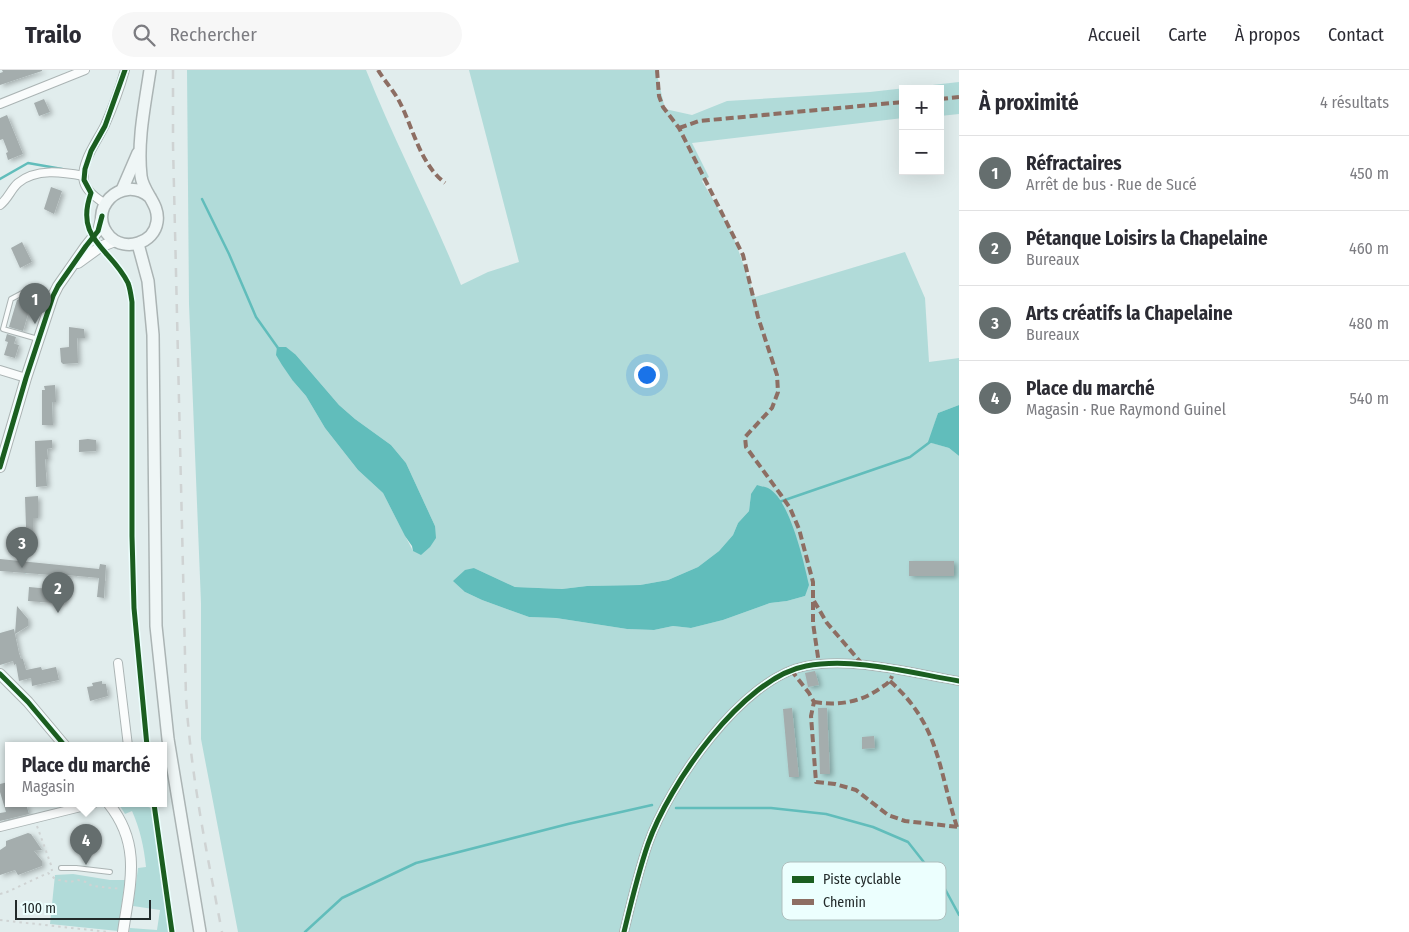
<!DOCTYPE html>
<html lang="fr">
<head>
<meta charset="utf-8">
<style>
  :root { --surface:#fff; --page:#f7f7f7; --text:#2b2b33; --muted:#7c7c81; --line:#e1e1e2; --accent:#656e6e }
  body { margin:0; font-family:"Fira Sans Condensed",sans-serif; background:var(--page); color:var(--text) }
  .controls { position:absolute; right:15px; top:15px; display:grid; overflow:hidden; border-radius:0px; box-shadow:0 5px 20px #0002 }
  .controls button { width:45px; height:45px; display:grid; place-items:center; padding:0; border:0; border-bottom:1px solid var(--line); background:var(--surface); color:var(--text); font:25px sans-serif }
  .scale { position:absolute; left:15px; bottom:12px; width:136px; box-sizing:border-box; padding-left:5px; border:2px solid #222a2a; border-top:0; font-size:14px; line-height:18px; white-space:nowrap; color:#222a2a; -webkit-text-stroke:4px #ecfffe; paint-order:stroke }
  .you { position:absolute; left:646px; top:304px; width:18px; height:18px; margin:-12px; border:4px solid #fff; border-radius:50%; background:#1a73e8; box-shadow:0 0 0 8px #1a73e833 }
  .badge { display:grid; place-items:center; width:32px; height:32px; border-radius:50%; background:var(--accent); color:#fff; font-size:16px; font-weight:700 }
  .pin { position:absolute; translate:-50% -41px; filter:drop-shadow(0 1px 2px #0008) }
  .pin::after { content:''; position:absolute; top:26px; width:18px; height:15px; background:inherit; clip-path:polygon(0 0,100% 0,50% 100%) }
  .popup { position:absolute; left:5px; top:672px; width:162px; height:65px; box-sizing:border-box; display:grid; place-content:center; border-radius:0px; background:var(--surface); filter:drop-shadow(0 1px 4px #0005); font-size:16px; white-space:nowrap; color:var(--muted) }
  .popup b { font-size:19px; color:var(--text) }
  .popup::after { content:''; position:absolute; left:50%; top:100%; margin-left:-10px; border:10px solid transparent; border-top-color:var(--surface) }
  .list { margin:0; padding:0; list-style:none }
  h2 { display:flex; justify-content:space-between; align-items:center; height:65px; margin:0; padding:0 20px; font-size:21px }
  h2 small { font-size:16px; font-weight:400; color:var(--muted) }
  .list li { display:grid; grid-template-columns:32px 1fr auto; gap:15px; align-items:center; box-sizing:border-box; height:75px; padding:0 20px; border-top:1px solid var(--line) }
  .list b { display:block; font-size:19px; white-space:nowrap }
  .list p { margin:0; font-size:16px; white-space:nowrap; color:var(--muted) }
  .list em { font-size:16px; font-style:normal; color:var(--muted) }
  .icon { flex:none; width:28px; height:28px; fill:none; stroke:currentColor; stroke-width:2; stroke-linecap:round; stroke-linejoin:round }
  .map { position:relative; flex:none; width:959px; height:862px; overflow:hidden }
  header { display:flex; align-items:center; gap:30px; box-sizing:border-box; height:70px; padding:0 25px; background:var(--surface); border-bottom:1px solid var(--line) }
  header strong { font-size:24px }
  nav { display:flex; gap:28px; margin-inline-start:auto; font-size:18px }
  .search { width:350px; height:45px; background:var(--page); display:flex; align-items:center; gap:12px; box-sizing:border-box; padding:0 18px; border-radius:28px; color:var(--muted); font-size:19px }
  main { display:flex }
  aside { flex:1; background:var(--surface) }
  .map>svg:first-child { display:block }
</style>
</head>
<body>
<header>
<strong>Trailo</strong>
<div class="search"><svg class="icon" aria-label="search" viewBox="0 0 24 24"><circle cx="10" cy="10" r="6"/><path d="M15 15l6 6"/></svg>Rechercher</div>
<nav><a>Accueil</a><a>Carte</a><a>À propos</a><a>Contact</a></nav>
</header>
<main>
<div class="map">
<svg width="959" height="862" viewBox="0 0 959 862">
  <defs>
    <filter id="shadow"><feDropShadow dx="3" dy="2" stdDeviation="2.5" flood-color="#0004"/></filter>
  </defs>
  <rect width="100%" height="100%" fill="#e1eded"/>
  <g fill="#b1dbd9" fill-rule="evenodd">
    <path d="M 187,0 L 366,0 C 395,73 432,142 461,215 L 488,202 L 519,192 L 469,0 L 656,0 L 665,39 L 692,45 L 727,31 L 870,22 L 959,12 L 959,44 L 940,46 L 940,19 L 903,19 L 903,48 L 692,73 L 709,107 L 702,111 L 731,160 L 755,227 L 905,182 L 925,228 L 929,292 L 959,288 L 959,335 L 938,343 L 929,372 L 949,378 L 959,386 L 959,862 L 238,862 L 201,669 L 201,533 L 189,234 ZM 296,285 L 339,335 L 355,349 L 391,375 L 406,393 L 435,456 L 413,481 L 383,423 L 358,400 L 325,358 L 306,326 L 293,311 ZM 751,424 L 805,526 L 787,531 L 770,533 L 723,550 L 691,558 L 673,556 L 654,560 L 627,559 L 556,548 L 529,547 L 482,530 L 465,522 L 474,498 L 515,517 L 562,519 L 587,516 L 640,515 L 668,510 L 698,497 L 719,481 L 733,465 L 738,453 L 749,441 Z"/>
    <path d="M 122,734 L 140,734 L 151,738 L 170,862 L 129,862 L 130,858 L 157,860 L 160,840 L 133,836 L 138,798 L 146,797 C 144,777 140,759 132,741 L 125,744 L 120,736 Z"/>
    <polygon points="73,804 110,810 125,810 118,861 50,854 55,805"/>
  </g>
  <g fill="#61bdbb">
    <polygon points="277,277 286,277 296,285 339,335 355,349 391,375 406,393 435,456 436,468 430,477 421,485 413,481 412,476 405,466 383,423 358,400 325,358 306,326 293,311 282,295 276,285"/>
    <polygon points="959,335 959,386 949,378 928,372 938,343"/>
    <path d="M 757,415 C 760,416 765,417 768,418 C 790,429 804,493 809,515 L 805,526 L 787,531 L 770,533 L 723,550 L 691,558 L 673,556 L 654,560 L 627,559 L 556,548 L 529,547 L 482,530 L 465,522 L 453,511 L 465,500 L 474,498 L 515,517 L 562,519 L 587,516 L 640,515 L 668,510 L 698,497 L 719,481 L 733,465 L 738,453 L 749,441 L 751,424 Z"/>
  </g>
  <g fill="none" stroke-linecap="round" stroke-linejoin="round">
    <g stroke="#61bdbb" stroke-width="2.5">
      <polyline points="0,109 28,93 62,99"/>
      <polyline points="202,129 229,184 256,247 278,278"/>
      <polyline points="779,432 910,387 930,372"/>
      <polyline points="676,738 771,738 826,744 873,757 908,772 945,819 959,845"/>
      <polyline points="305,862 342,828 416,793 568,754 652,735"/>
    </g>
  </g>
  <g fill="#a4adad" filter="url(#shadow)">
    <polygon points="2,0 42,0 42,1 0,15 0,3 3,2"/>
    <polygon points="44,29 50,42 39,46 34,33"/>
    <polygon points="7,45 23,84 8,90 6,83 8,82 3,69 0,70 0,48"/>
    <polygon points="51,117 62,121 54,144 44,139"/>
    <polygon points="22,172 32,192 20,198 11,178"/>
    <polygon points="27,225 31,226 29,233 31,234 23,261 9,257 17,230"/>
    <polygon points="69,257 84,259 85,268 77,268 78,293 63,294 61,292 60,278 69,277"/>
    <polygon points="7,264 16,267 14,274 12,273 19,275 15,288 4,285 8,272 5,271"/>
    <polygon points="55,315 56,332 52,332 53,355 42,355 42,320 45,320 44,316"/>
    <polygon points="88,369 96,370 96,381 79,382 79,370"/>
    <polygon points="52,370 52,378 47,379 48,389 45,389 47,416 36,417 35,371"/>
    <polygon points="38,426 38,448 33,448 33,476 20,475 20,457 26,457 25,427"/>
    <polygon points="0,489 99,499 100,494 106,495 104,528 97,527 99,508 66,505 64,534 28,531 29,517 50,519 51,505 0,501"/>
    <rect x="909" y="491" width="45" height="15"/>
    <polygon points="17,536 28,549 28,556 15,564 19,583 21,589 23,589 26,600 41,597 42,600 56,597 59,610 32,616 31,608 19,611 16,594 14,595 13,591 0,595 0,563 14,559 15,564"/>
    <polygon points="815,601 819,615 808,617 805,603"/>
    <polygon points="102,611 102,614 106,614 108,626 90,631 87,617 93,616 92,613"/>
    <polygon points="792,638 799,707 789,707 783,639"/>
    <polygon points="818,638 827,638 830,704 820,704"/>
    <polygon points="874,666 875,678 862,679 862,667"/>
    <polygon points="8,712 8,734 26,734 29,744 0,751 0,743 6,742 0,722 0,714"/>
    <polygon points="28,763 31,764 42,780 34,781 42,791 42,796 18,805 15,800 0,805 0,780 6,776 6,771"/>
  </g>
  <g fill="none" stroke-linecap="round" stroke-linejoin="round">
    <defs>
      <g id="service">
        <polyline points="38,269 3,259 11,229 30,219 51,225"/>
        <polyline points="61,798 76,798 110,802"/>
      </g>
      <g id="minor">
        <polyline points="0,34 85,0"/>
        <path d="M 105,134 C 97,128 87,122 84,112 C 79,94 98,70 105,55 C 113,37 120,18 125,0"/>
        <path d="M 0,135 C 8,129 11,119 18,113 C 36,98 62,102 84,106"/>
        <polyline points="0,300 26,308"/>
        <polyline points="118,593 128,676"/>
        <polyline points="0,757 93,734"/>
        <path d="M 624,862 C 631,833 638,803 648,774 C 668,716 742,608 806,596 C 854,587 911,603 959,611"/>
      </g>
      <g id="tertiary">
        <polyline points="78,193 100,177 115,171"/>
        <polyline points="0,397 26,308 53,226 58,216 86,176 98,161 101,148"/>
        <polyline points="0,604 28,632 65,676"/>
        <path d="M 109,734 C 142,775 130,814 123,862"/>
      </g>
      <g id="secondary">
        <polyline points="122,120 138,83"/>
        <path d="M 150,127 C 121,103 85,141 110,167 C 126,182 154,173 157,152 C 160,134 143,123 141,106 C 137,71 145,34 150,0"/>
        <polyline points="138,174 148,211 153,265 156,556 168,669 200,862"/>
      </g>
    </defs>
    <use href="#service" stroke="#abb4b4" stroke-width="6"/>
    <use href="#minor" stroke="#abb4b4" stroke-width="10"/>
    <use href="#tertiary" stroke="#abb4b4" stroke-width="12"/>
    <use href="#secondary" stroke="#abb4b4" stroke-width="14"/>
    <g stroke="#cfd3d3" stroke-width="2" stroke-dasharray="2.5 4" stroke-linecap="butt">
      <polyline points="37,756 51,795 52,801"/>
      <polyline points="0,824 7,822 48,803 54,808 59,810 70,812 78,810 86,812 92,816 121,819"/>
      <polyline points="0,850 108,862"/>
    </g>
    <use href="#service" stroke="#fafcfc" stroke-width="4"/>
    <use href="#minor" stroke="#fafcfc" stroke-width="8"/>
    <use href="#tertiary" stroke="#fafcfc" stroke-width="10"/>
    <use href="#secondary" stroke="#eff6f6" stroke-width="11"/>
    <path stroke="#cfd3d3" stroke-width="2.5" stroke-dasharray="9 9" stroke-linecap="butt" d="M 173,0 L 173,75 L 186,627 C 191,707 207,784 222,862"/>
    <g stroke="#8d6e63" stroke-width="4" stroke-dasharray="8 4" stroke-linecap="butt">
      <path d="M 378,0 C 384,10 392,19 398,29 C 413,56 419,93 445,113"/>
      <polyline points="657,0 659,26 663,37 679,58 743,185 758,247 777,305 778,322 772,338 745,367 746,377 781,425 790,438 799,459 813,512 813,553 819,594"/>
      <polyline points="940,29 959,27"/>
      <polyline points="679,58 699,51 903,32"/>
      <polyline points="814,531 827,553 863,595"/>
      <polyline points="791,600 809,623 814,632 811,646 816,712 835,714 856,720 888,745 905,751 959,757"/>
      <path d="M 890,611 C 940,656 938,698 957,757"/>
      <path d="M 814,632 C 839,636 862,632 882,617 C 887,614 890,612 892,606"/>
    </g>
    <defs>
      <g id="cycleway">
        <path d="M 125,0 L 105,56 L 91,81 L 85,99 L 84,110 L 91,123 C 74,170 111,178 128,213 C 130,218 131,225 132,232 L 132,466 L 134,538 L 147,676"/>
        <polyline points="0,397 26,308 53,226 58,216 86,176 98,161 102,146"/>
        <polyline points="0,604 28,632 65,676"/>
        <polyline points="154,734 172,862"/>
        <path d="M 624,862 C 631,833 638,803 648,774 C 668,716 742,608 806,596 C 854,587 911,603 959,611"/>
      </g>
    </defs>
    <use href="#cycleway" stroke="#ecfffe" stroke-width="8"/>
    <use href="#cycleway" stroke="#1b5e20" stroke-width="5"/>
  </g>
  <rect x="782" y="792" width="164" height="58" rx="8" fill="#ecfffe" stroke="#afbfbe" stroke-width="1"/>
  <rect x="792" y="806" width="22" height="7" fill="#1b5e20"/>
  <rect x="792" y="829" width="22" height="6" fill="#8d6e63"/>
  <g font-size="14" fill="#222a2a">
    <text x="823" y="814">Piste cyclable</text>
    <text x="823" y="837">Chemin</text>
  </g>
</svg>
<div class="controls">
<button>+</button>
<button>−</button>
</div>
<div class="scale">100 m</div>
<div class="you"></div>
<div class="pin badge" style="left:35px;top:254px">1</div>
<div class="pin badge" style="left:58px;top:543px">2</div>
<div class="pin badge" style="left:22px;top:498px">3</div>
<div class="pin badge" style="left:86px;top:795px">4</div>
<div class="popup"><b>Place du marché</b>Magasin</div>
</div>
<aside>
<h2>À proximité<small>4 résultats</small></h2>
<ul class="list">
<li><span class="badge">1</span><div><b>Réfractaires</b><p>Arrêt de bus · Rue de Sucé</p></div><em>450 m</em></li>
<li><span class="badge">2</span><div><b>Pétanque Loisirs la Chapelaine</b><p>Bureaux</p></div><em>460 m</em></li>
<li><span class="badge">3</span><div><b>Arts créatifs la Chapelaine</b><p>Bureaux</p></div><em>480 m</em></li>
<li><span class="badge">4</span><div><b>Place du marché</b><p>Magasin · Rue Raymond Guinel</p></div><em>540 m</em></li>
</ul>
</aside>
</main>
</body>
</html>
